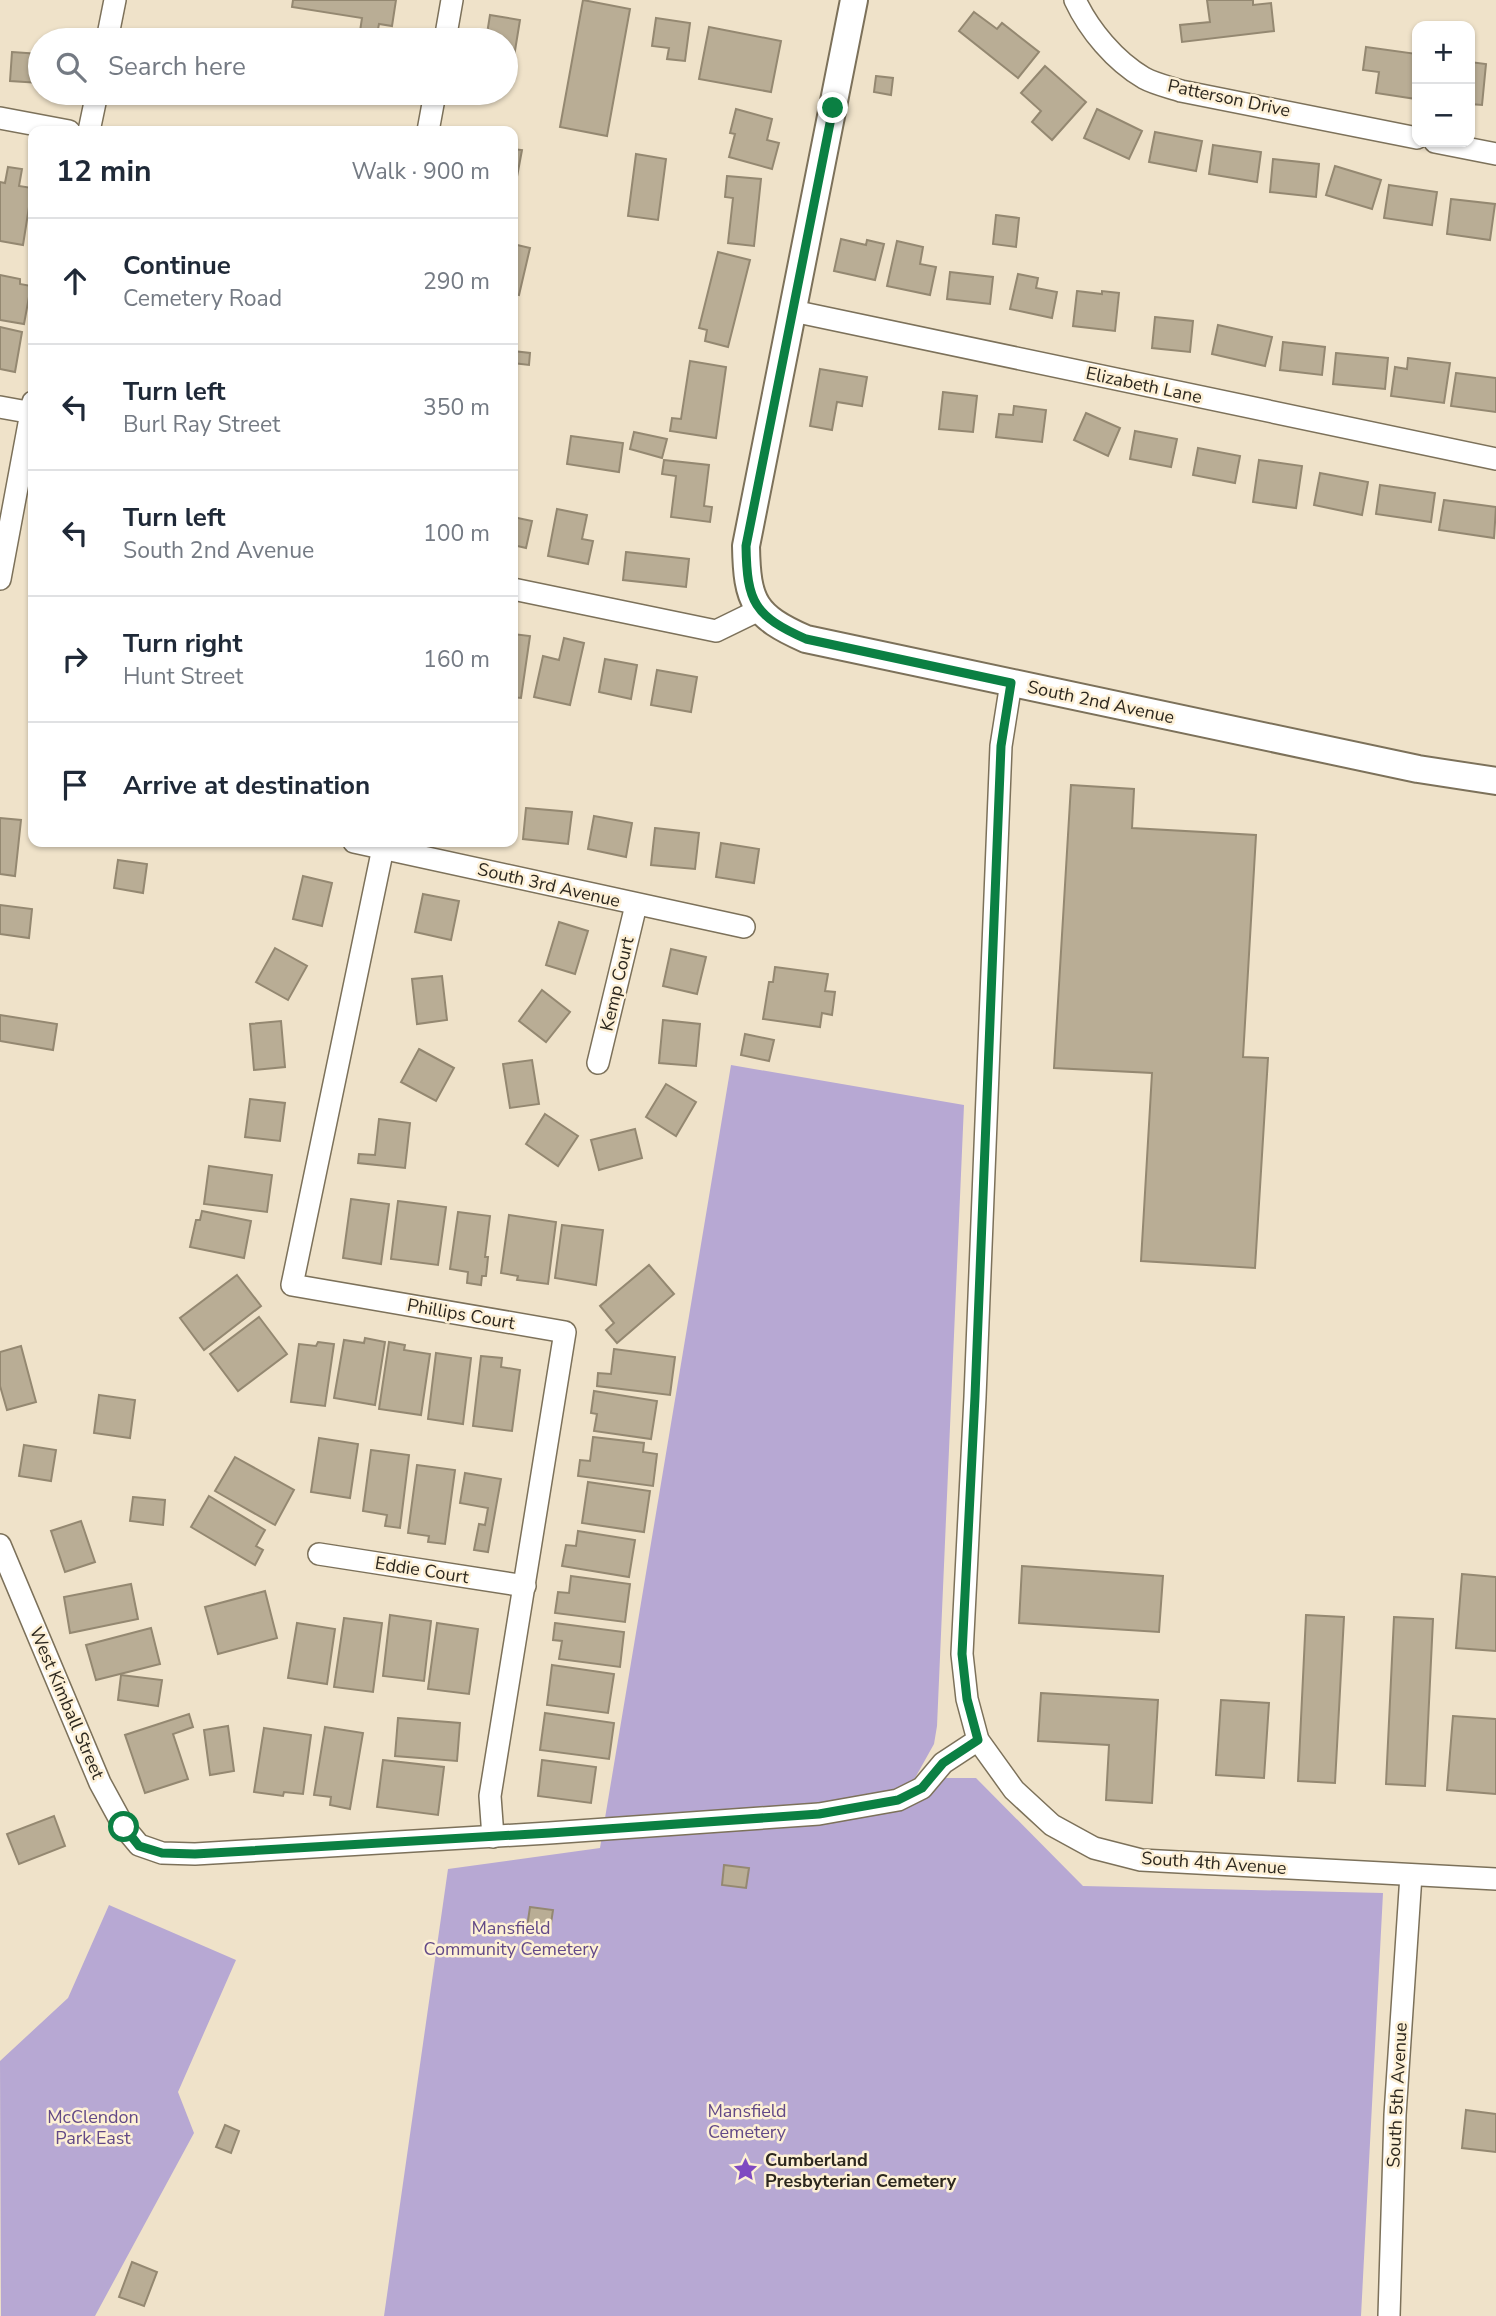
<!DOCTYPE html>
<html lang="en">
<head>
<meta charset="utf-8">
<style>
  :root { --surface:#fff; --page:#f2f2f3; --text:#1f2937; --muted:#747a83; --line:#e0e1e3 }
  body { margin:0; font-family:"Nunito Sans",sans-serif; background:var(--page); color:var(--text) }
  .controls { position:absolute; right:21px; top:21px; display:grid; overflow:hidden; border-radius:14px; box-shadow:0 2px 5px #0004 }
  .controls button { width:63px; height:63px; display:grid; place-items:center; padding:0; border:0; border-bottom:2px solid var(--line); background:var(--surface); color:var(--text); font:35px sans-serif }
  .stop { position:absolute; width:21px; height:21px; margin:-16px; border:5px solid #0b8043; border-radius:50%; background:#fff }
  .stop.end { background:#0b8043; border-color:#fff; box-shadow:0 2px 7px #0008 }
  .list { margin:0; padding:0; list-style:none }
  h2 { display:flex; justify-content:space-between; align-items:center; height:91px; margin:0; padding:0 28px; font-size:30px }
  h2 small { font-size:23px; font-weight:400; color:var(--muted) }
  .list li { display:grid; grid-template-columns:46px 1fr auto; gap:21px; align-items:center; box-sizing:border-box; height:126px; padding:0 28px; border-top:2px solid var(--line) }
  .list b { display:block; font-size:26px; white-space:nowrap }
  .list p { margin:0; font-size:23px; white-space:nowrap; color:var(--muted) }
  .list em { font-size:23px; font-style:normal; color:var(--muted) }
  .icon { flex:none; width:38px; height:38px; fill:none; stroke:currentColor; stroke-width:2; stroke-linecap:round; stroke-linejoin:round }
  .map { position:relative; flex:none; width:1496px; height:2316px; overflow:hidden }
  .search { position:absolute; background:var(--surface); box-shadow:0 2px 5px #0004; left:28px; top:28px; width:490px; height:77px; display:flex; align-items:center; gap:18px; box-sizing:border-box; padding:0 24px; border-radius:38px; color:var(--muted); font-size:26px }
  .panel { position:absolute; background:var(--surface); box-shadow:0 2px 5px #0004; left:28px; top:126px; width:490px; height:721px; border-radius:14px }
  .map>svg:first-child { display:block }
</style>
</head>
<body>
<div class="map">
<svg width="1496" height="2316" viewBox="0 0 1496 2316">
  <rect width="100%" height="100%" fill="#efe2c9"/>
  <g fill="#b7a8d3">
    <polygon points="731,1065 964,1105 937,1726 934,1744 915,1778 976,1778 1083,1886 1383,1893 1361,2316 384,2316 448,1869 600,1848"/>
    <polygon points="109,1905 236,1960 178,2092 194,2133 95,2316 1,2316 0,2061 68,1998"/>
  </g>
  <g fill="#b9ad95" stroke="#948871" stroke-width="2">
    <polygon points="293,0 396,0 392,26 379,24 376,40 359,38 362,18 292,7"/>
    <polygon points="583,0 630,9 607,136 560,127"/>
    <polygon points="1207,0 1253,0 1253,5 1271,3 1274,31 1182,42 1180,25 1210,22"/>
    <polygon points="974,12 997,29 1002,23 1039,52 1018,78 959,31"/>
    <polygon points="490,15 520,20 512,69 506,68 506,40 486,40"/>
    <polygon points="656,18 690,23 685,61 667,59 669,48 652,46"/>
    <polygon points="709,27 781,41 771,92 699,79"/>
    <polygon points="1366,47 1417,54 1416,99 1376,93 1379,72 1363,70"/>
    <polygon points="12,52 40,54 40,83 10,81"/>
    <polygon points="1470,62 1486,64 1482,105 1470,104"/>
    <polygon points="1045,66 1086,102 1052,140 1032,122 1041,111 1021,93"/>
    <polygon points="876,76 893,78 891,95 874,92"/>
    <polygon points="736,109 772,119 767,140 779,143 772,169 729,157 735,134 730,133"/>
    <polygon points="1097,109 1142,131 1129,159 1084,138"/>
    <polygon points="1155,132 1202,141 1196,171 1149,162"/>
    <polygon points="1213,145 1261,152 1257,182 1209,174"/>
    <polygon points="513,149 522,150 513,198"/>
    <polygon points="636,154 666,159 658,220 628,216"/>
    <polygon points="1273,159 1319,164 1316,197 1270,192"/>
    <polygon points="1335,166 1381,180 1372,209 1326,195"/>
    <polygon points="8,167 22,169 19,186 32,188 23,245 0,241 0,182 5,183"/>
    <polygon points="727,176 761,179 754,246 728,243 733,198 725,197"/>
    <polygon points="1389,185 1437,192 1432,225 1384,218"/>
    <polygon points="1451,199 1495,204 1490,240 1447,234"/>
    <polygon points="996,215 1019,218 1016,247 993,244"/>
    <polygon points="841,239 866,245 867,240 884,244 875,280 834,271"/>
    <polygon points="897,241 923,247 920,264 936,267 930,295 887,286"/>
    <polygon points="513,244 530,248 519,295 513,294"/>
    <polygon points="718,252 750,260 728,347 705,341 707,330 699,328"/>
    <polygon points="950,272 993,277 990,304 947,299"/>
    <polygon points="1018,274 1038,278 1036,288 1057,292 1052,318 1010,309"/>
    <polygon points="0,275 20,279 20,284 31,286 24,324 0,320"/>
    <polygon points="1077,291 1102,294 1102,291 1119,293 1115,331 1073,326"/>
    <polygon points="1155,317 1193,321 1190,352 1152,348"/>
    <polygon points="1218,325 1272,337 1265,366 1212,354"/>
    <polygon points="0,327 22,332 15,372 0,369"/>
    <polygon points="1283,342 1325,347 1322,375 1280,370"/>
    <polygon points="513,351 530,353 529,365 513,363"/>
    <polygon points="1336,353 1388,358 1385,389 1333,384"/>
    <polygon points="1408,358 1450,363 1444,403 1391,396 1395,367 1407,369"/>
    <polygon points="690,361 726,367 716,438 670,431 672,418 681,419"/>
    <polygon points="820,369 867,377 862,406 837,402 832,430 810,426"/>
    <polygon points="1456,373 1496,378 1496,412 1451,406"/>
    <polygon points="943,392 977,396 973,432 939,429"/>
    <polygon points="1014,406 1046,410 1042,442 996,437 999,414 1013,415"/>
    <polygon points="1086,413 1120,428 1108,456 1074,440"/>
    <polygon points="1135,431 1177,439 1171,467 1130,459"/>
    <polygon points="634,432 667,439 662,458 630,449"/>
    <polygon points="571,436 623,443 619,472 567,464"/>
    <polygon points="1198,448 1240,456 1235,483 1193,475"/>
    <polygon points="664,460 709,465 704,506 712,507 710,522 671,517 676,476 662,474"/>
    <polygon points="1259,460 1302,466 1296,508 1253,502"/>
    <polygon points="1320,473 1368,482 1362,515 1314,505"/>
    <polygon points="1380,485 1435,493 1431,522 1376,514"/>
    <polygon points="1444,500 1496,507 1494,538 1439,530"/>
    <polygon points="557,509 587,515 582,539 593,541 588,564 548,556"/>
    <polygon points="513,517 532,521 526,548 513,545"/>
    <polygon points="626,552 689,559 686,587 623,580"/>
    <polygon points="513,634 530,636 521,698 513,697"/>
    <polygon points="564,638 584,643 570,705 534,697 543,656 559,660"/>
    <polygon points="605,659 637,665 631,699 599,692"/>
    <polygon points="657,670 697,677 691,712 651,705"/>
    <polygon points="1071,785 1134,789 1132,828 1256,835 1243,1057 1268,1058 1255,1268 1141,1261 1152,1073 1054,1068"/>
    <polygon points="526,808 572,812 568,844 523,839"/>
    <polygon points="594,816 632,823 626,857 588,849"/>
    <polygon points="0,818 21,820 15,876 0,874"/>
    <polygon points="655,828 699,833 695,869 651,865"/>
    <polygon points="721,843 759,849 754,883 716,877"/>
    <polygon points="118,860 147,864 143,893 114,888"/>
    <polygon points="303,876 332,883 322,926 293,919"/>
    <polygon points="423,894 459,901 451,940 415,932"/>
    <polygon points="0,905 32,909 29,938 0,934"/>
    <polygon points="559,922 588,931 575,974 546,965"/>
    <polygon points="275,948 307,966 288,1000 256,982"/>
    <polygon points="671,949 706,957 697,994 663,986"/>
    <polygon points="775,967 828,974 825,991 835,992 832,1015 822,1013 820,1027 763,1019 769,982 773,982"/>
    <polygon points="442,976 447,1020 417,1024 412,979"/>
    <polygon points="542,990 570,1012 546,1042 519,1021"/>
    <polygon points="0,1015 57,1024 53,1050 0,1041"/>
    <polygon points="663,1020 700,1024 696,1066 659,1063"/>
    <polygon points="281,1021 285,1067 254,1070 250,1024"/>
    <polygon points="745,1034 774,1040 769,1061 741,1055"/>
    <polygon points="419,1049 454,1068 436,1101 401,1082"/>
    <polygon points="532,1060 539,1104 510,1108 503,1064"/>
    <polygon points="666,1084 696,1102 676,1136 646,1117"/>
    <polygon points="250,1099 285,1103 280,1141 245,1137"/>
    <polygon points="545,1114 578,1136 558,1166 526,1144"/>
    <polygon points="379,1119 410,1123 405,1168 358,1163 359,1154 375,1155"/>
    <polygon points="635,1129 642,1158 599,1170 591,1140"/>
    <polygon points="209,1166 272,1175 267,1212 204,1204"/>
    <polygon points="351,1199 389,1204 381,1264 343,1258"/>
    <polygon points="398,1201 446,1207 438,1265 391,1259"/>
    <polygon points="202,1211 251,1221 244,1258 190,1247 196,1220 200,1220"/>
    <polygon points="458,1212 490,1216 485,1257 488,1257 486,1276 482,1276 481,1285 467,1283 468,1272 450,1269"/>
    <polygon points="509,1215 556,1222 548,1284 517,1280 518,1276 501,1273"/>
    <polygon points="562,1225 603,1230 596,1285 555,1278"/>
    <polygon points="649,1265 674,1294 617,1343 606,1330 614,1323 600,1306"/>
    <polygon points="237,1275 261,1306 204,1350 180,1318"/>
    <polygon points="259,1317 287,1354 238,1391 210,1354"/>
    <polygon points="365,1338 385,1342 375,1405 334,1398 344,1340 364,1343"/>
    <polygon points="318,1342 334,1344 325,1406 291,1402 299,1344 316,1346"/>
    <polygon points="389,1342 405,1345 404,1350 430,1354 421,1415 379,1409"/>
    <polygon points="21,1346 36,1402 7,1410 0,1386 0,1352"/>
    <polygon points="614,1349 675,1357 670,1395 597,1386 598,1373 611,1374"/>
    <polygon points="436,1353 471,1358 463,1424 428,1419"/>
    <polygon points="481,1356 502,1358 501,1367 520,1370 512,1431 473,1426"/>
    <polygon points="594,1391 657,1401 651,1439 594,1431 597,1414 591,1413"/>
    <polygon points="99,1395 135,1400 130,1438 94,1433"/>
    <polygon points="593,1437 644,1443 643,1452 657,1454 653,1486 578,1476 580,1460 590,1461"/>
    <polygon points="319,1438 358,1444 350,1498 311,1492"/>
    <polygon points="24,1445 56,1450 51,1481 19,1476"/>
    <polygon points="371,1450 409,1455 400,1528 385,1526 387,1515 363,1511"/>
    <polygon points="235,1457 294,1490 275,1525 215,1491"/>
    <polygon points="417,1465 455,1470 445,1544 428,1542 429,1536 408,1533"/>
    <polygon points="465,1473 501,1479 488,1552 474,1550 479,1524 485,1525 488,1508 460,1503"/>
    <polygon points="588,1482 650,1491 644,1532 582,1523"/>
    <polygon points="209,1496 265,1530 256,1546 263,1550 255,1565 191,1527"/>
    <polygon points="133,1497 165,1500 163,1525 130,1521"/>
    <polygon points="81,1521 95,1562 65,1572 51,1531"/>
    <polygon points="578,1531 635,1540 629,1577 562,1566 566,1545 576,1546"/>
    <polygon points="1022,1566 1163,1576 1159,1632 1019,1623"/>
    <polygon points="1462,1574 1496,1577 1496,1651 1456,1648"/>
    <polygon points="571,1576 630,1584 625,1622 555,1613 558,1592 569,1593"/>
    <polygon points="131,1584 138,1619 70,1633 64,1597"/>
    <polygon points="265,1591 277,1638 218,1654 205,1607"/>
    <polygon points="390,1615 431,1621 424,1681 383,1676"/>
    <polygon points="1306,1615 1344,1617 1335,1783 1298,1781"/>
    <polygon points="1394,1617 1433,1619 1425,1786 1386,1784"/>
    <polygon points="344,1618 382,1623 373,1692 334,1687"/>
    <polygon points="297,1623 335,1629 327,1684 288,1678"/>
    <polygon points="437,1623 478,1629 469,1694 428,1689"/>
    <polygon points="555,1623 624,1632 620,1667 559,1659 562,1641 553,1640"/>
    <polygon points="151,1628 160,1664 96,1680 86,1645"/>
    <polygon points="552,1665 614,1674 608,1713 547,1705"/>
    <polygon points="121,1675 162,1680 158,1706 118,1700"/>
    <polygon points="1041,1693 1158,1700 1152,1803 1106,1800 1109,1745 1038,1741"/>
    <polygon points="1221,1700 1269,1703 1264,1778 1216,1775"/>
    <polygon points="545,1713 614,1723 609,1759 540,1750"/>
    <polygon points="189,1714 193,1727 173,1734 188,1779 145,1793 125,1735"/>
    <polygon points="1453,1716 1496,1719 1496,1794 1447,1790"/>
    <polygon points="398,1718 460,1723 457,1761 395,1756"/>
    <polygon points="228,1726 234,1771 210,1775 204,1730"/>
    <polygon points="325,1727 363,1733 350,1809 330,1805 331,1797 314,1795"/>
    <polygon points="264,1728 311,1735 303,1794 284,1792 283,1796 254,1792"/>
    <polygon points="383,1760 444,1767 438,1815 377,1807"/>
    <polygon points="542,1760 596,1767 591,1803 538,1796"/>
    <polygon points="54,1816 65,1846 19,1864 7,1834"/>
    <polygon points="724,1865 749,1868 746,1888 722,1885"/>
    <polygon points="530,1907 553,1910 550,1930 527,1927"/>
    <polygon points="1466,2110 1496,2114 1496,2152 1462,2148"/>
    <polygon points="225,2125 239,2131 231,2153 216,2147"/>
    <polygon points="132,2262 157,2272 144,2306 119,2297"/>
  </g>
  <g fill="none" stroke-linecap="round" stroke-linejoin="round">
    <defs>
      <g id="minor">
        <path d="M 1075,0 C 1089,30 1115,61 1144,78 C 1155,84 1169,87 1181,91 L 1417,138"/>
        <polyline points="107,40 115,0"/>
        <polyline points="445,40 452,0"/>
        <polyline points="0,118 69,131"/>
        <polyline points="89,131 97,93"/>
        <polyline points="428,131 435,93"/>
        <polyline points="1435,142 1496,154"/>
        <polyline points="793,311 1496,459"/>
        <polyline points="0,407 33,413"/>
        <polyline points="0,579 33,402"/>
        <polyline points="513,589 716,631 759,610"/>
        <polyline points="1011,683 1001,746 975,1397 962,1654 967,1699 978,1740 1014,1790 1052,1825 1094,1848 1141,1860 1496,1879"/>
        <polyline points="354,842 744,927"/>
        <polyline points="383,848 292,1285 565,1332 490,1796 493,1837"/>
        <polyline points="598,1063 636,905"/>
        <polyline points="0,1545 100,1783 124,1827 139,1845 162,1853 195,1854 549,1833 819,1814 898,1800 922,1788 943,1763 978,1740"/>
        <polyline points="319,1554 525,1586"/>
        <polyline points="1389,2316 1395,2115 1411,1875"/>
      </g>
      <path id="tertiary" d="M 854,0 L 746,546 C 747,602 754,616 806,639 L 1418,769 L 1496,781"/>
    </defs>
    <use href="#minor" stroke="#7c715a" stroke-width="24"/>
    <use href="#tertiary" stroke="#7c715a" stroke-width="30"/>
    <use href="#minor" stroke="#fff" stroke-width="21"/>
    <use href="#tertiary" stroke="#fff" stroke-width="26"/>
  </g>
  <g fill="none" stroke-linecap="round" stroke-linejoin="round">
    <path stroke="#0b8043" stroke-width="9" d="M 124,1827 L 139,1846 L 162,1853 L 195,1854 L 550,1833 L 819,1814 L 898,1800 L 922,1788 L 943,1763 L 978,1740 L 967,1699 L 962,1654 L 975,1396 L 1001,746 L 1011,683 L 806,639 C 754,616 747,602 746,546 L 833,108"/>
  </g>
  <defs>
    <symbol id="sight-bare" viewBox="-9 -9 18 18"><path d="M0-6L1.8-2.2L6-1.7L2.9 1.2L3.7 5.4L0 3.3L-3.7 5.4L-2.9 1.2L-6-1.7L-1.8-2.2Z" fill="#7f4ac1" stroke="#fdf0d6" stroke-width="2.5" paint-order="stroke"/></symbol>
  </defs>
  <g fill-rule="evenodd">
    <use href="#sight-bare" x="728" y="2152" width="35" height="35"/>
  </g>
  <g text-anchor="middle" stroke-width="5" stroke-linejoin="round" paint-order="stroke">
    <g font-size="18" fill="#2d281f" stroke="#fdf0d6">
      <text transform="translate(1229 98) rotate(12)" y="6">Patterson Drive</text>
      <text transform="translate(1144 385) rotate(12)" y="6">Elizabeth Lane</text>
      <text transform="translate(1101 702) rotate(12)" y="6">South 2nd Avenue</text>
      <text transform="translate(549 885) rotate(13)" y="6">South 3rd Avenue</text>
      <text transform="translate(617 984) rotate(-77)" y="6">Kemp Court</text>
      <text transform="translate(461 1314) rotate(10)" y="6">Phillips Court</text>
      <text transform="translate(422 1570) rotate(9)" y="6">Eddie Court</text>
      <text transform="translate(67 1703) rotate(67)" y="6">West Kimball Street</text>
      <text transform="translate(1214 1863) rotate(4)" y="6">South 4th Avenue</text>
      <text transform="translate(1397 2095) rotate(-87)" y="6">South 5th Avenue</text>
    </g>
    <g font-size="18" fill="#624987" stroke="#fdf0d6">
      <text x="511" y="1934">Mansfield<tspan x="511" dy="21">Community Cemetery</tspan></text>
      <text x="747" y="2117">Mansfield<tspan x="747" dy="21">Cemetery</tspan></text>
      <text x="93" y="2123">McClendon<tspan x="93" dy="21">Park East</tspan></text>
    </g>
    <g font-size="18" font-weight="bold" fill="#2d281f" stroke="#fdf0d6" text-anchor="start">
      <text x="765" y="2166">Cumberland<tspan x="765" dy="21">Presbyterian Cemetery</tspan></text>
    </g>
  </g>
</svg>
<div class="controls">
<button>+</button>
<button>−</button>
</div>
<div class="stop" style="left:124px;top:1827px"></div>
<div class="stop end" style="left:833px;top:108px"></div>
<div class="search"><svg class="icon" aria-label="search" viewBox="0 0 24 24"><circle cx="10" cy="10" r="6"/><path d="M15 15l6 6"/></svg>Search here</div>
<section class="panel">
<h2>12 min<small>Walk · 900 m</small></h2>
<ul class="list">
<li><svg class="icon" aria-label="ahead" viewBox="0 0 24 24"><path d="M12 20V5M6 11l6-6 6 6"/></svg><div><b>Continue</b><p>Cemetery Road</p></div><em>290 m</em></li>
<li><svg class="icon" aria-label="left" viewBox="0 0 24 24"><path d="M17 20v-9H6M10 6l-5 5 5 5"/></svg><div><b>Turn left</b><p>Burl Ray Street</p></div><em>350 m</em></li>
<li><svg class="icon" aria-label="left" viewBox="0 0 24 24"><path d="M17 20v-9H6M10 6l-5 5 5 5"/></svg><div><b>Turn left</b><p>South 2nd Avenue</p></div><em>100 m</em></li>
<li><svg class="icon" aria-label="right" viewBox="0 0 24 24"><path d="M7 20v-9h11M14 6l5 5-5 5"/></svg><div><b>Turn right</b><p>Hunt Street</p></div><em>160 m</em></li>
<li><svg class="icon" aria-label="arrive" viewBox="0 0 24 24"><path d="M6 21V4h12l-3 4 3 4H6"/></svg><div><b>Arrive at destination</b></div></li>
</ul>
</section>
</div>
</body>
</html>
